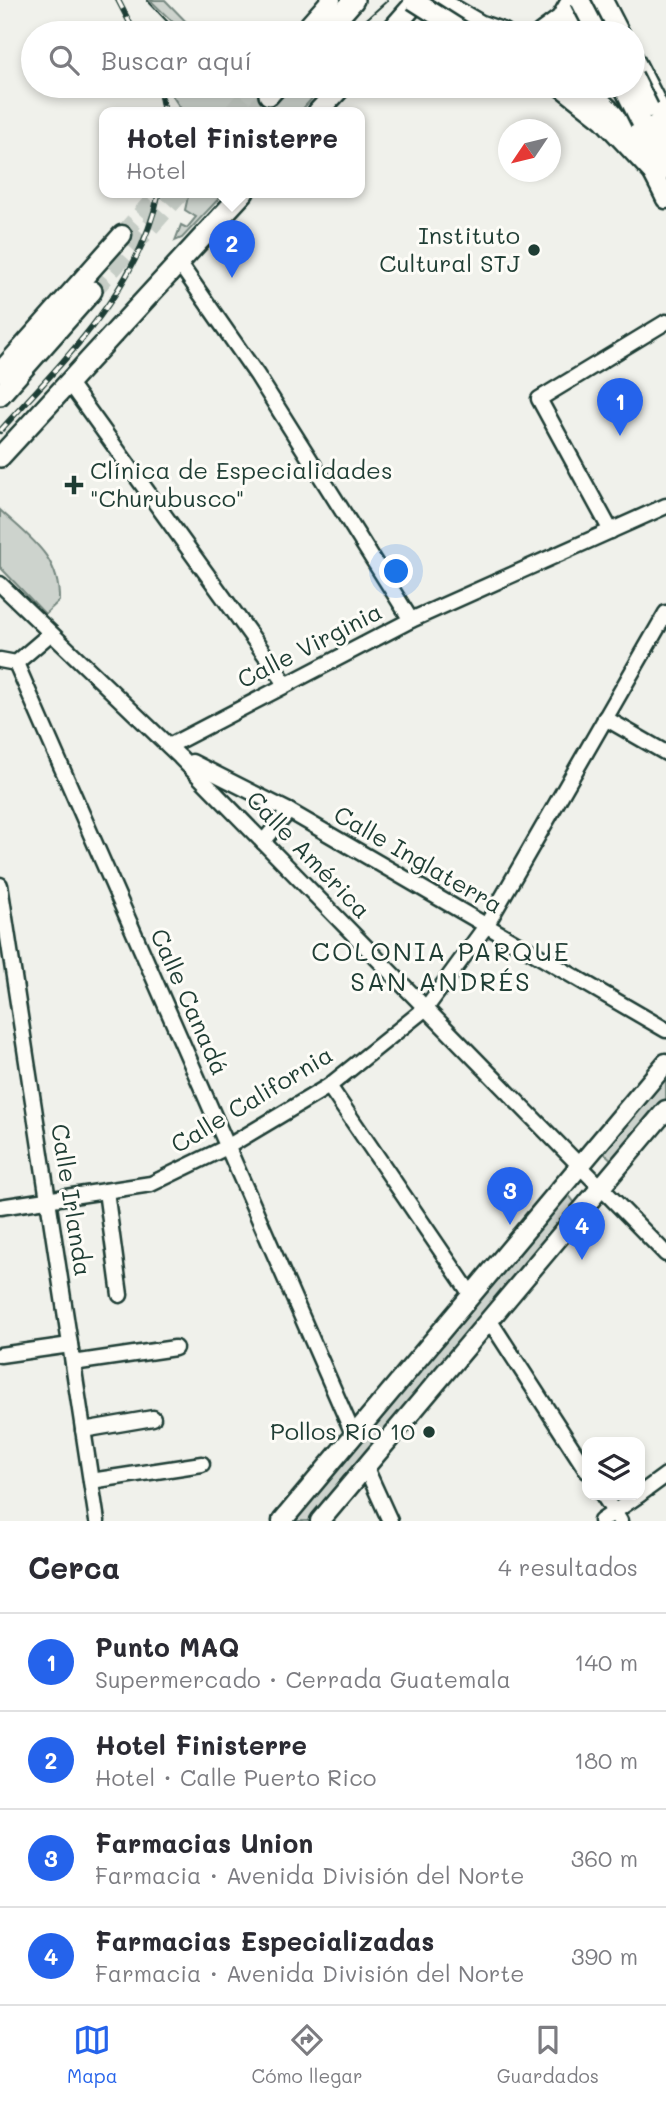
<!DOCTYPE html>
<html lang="es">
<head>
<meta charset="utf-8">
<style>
  :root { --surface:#fff; --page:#f2f2f3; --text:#2b2b33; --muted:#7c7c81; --line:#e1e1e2; --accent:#2563eb }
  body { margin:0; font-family:Mali,sans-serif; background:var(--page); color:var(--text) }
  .controls { position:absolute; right:21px; bottom:21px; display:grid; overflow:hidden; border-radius:14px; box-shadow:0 4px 10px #0003 }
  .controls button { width:63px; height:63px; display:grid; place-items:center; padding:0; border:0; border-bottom:2px solid var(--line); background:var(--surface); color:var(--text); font:35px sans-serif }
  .compass { position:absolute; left:498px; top:119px; width:63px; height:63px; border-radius:50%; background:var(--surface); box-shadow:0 4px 10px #0003; rotate:235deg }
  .you { position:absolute; left:397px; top:572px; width:24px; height:24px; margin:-18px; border:5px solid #fff; border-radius:50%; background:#1a73e8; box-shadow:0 0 0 10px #1a73e833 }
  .badge { display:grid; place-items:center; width:46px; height:46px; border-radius:50%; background:var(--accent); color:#fff; font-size:23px; font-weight:700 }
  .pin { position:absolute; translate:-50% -58px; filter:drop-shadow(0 2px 4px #0008) }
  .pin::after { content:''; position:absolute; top:37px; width:24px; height:21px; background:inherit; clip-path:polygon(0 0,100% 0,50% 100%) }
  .popup { position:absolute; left:99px; top:107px; width:266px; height:91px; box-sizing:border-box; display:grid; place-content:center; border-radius:14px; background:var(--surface); filter:drop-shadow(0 2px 5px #0005); font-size:23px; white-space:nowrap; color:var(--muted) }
  .popup b { font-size:26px; color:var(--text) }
  .popup::after { content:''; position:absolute; left:50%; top:100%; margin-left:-14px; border:14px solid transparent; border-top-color:var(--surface) }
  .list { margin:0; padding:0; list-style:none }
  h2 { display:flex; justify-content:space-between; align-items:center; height:91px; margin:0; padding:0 28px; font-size:30px }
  h2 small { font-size:23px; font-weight:400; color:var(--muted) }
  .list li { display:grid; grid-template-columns:46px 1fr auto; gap:21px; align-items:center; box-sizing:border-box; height:98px; padding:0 28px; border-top:2px solid var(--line) }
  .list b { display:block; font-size:26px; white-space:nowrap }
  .list p { margin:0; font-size:23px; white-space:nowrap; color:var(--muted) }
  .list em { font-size:23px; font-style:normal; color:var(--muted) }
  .icon { flex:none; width:38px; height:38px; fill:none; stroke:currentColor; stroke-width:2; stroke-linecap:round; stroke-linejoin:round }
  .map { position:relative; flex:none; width:666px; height:1521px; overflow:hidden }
  .search { position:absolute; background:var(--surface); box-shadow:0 4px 10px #0003; left:21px; right:21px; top:21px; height:77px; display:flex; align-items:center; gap:18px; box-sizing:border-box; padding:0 24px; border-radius:38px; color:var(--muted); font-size:26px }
  .sheet { height:483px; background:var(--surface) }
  nav { display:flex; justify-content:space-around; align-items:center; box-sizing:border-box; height:98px; border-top:2px solid var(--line); background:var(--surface); font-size:19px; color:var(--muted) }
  nav a { display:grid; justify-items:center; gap:4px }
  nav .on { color:var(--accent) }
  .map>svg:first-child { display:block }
</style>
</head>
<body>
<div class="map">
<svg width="666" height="1521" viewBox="0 0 666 1521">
  <rect width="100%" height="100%" fill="#f0f1eb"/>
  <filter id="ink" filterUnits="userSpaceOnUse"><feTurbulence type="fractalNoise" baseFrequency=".0143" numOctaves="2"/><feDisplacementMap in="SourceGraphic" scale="14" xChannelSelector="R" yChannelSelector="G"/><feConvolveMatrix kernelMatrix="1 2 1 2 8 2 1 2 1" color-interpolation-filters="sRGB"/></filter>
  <g filter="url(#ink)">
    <g fill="#cdd3cd" stroke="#768880" stroke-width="2">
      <polygon points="150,0 165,0 197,33 184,33"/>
      <polygon points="166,86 259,86 274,98 286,86 323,86 300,112 183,112"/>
      <polygon points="189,192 225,192 182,238 175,241 181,225 187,228 196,217 185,210"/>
      <path d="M 0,510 C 30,538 60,556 59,601 L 45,614 L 0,567 Z"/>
      <polygon points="666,1077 666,1101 615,1163 603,1152"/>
      <polygon points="566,1191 577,1206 309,1521 292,1521"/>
    </g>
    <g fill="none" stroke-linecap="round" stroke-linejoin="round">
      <g stroke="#c6cdc6" stroke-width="18" stroke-dasharray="18 9" stroke-linecap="butt">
        <polyline points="233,112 256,86"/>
        <polyline points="122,235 161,192"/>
      </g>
      <g stroke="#c6cdc6" stroke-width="19" stroke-dasharray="19 10" stroke-linecap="butt">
        <polyline points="254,112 269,95"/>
        <polyline points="92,291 181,192"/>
      </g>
      <defs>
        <g id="minor">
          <polyline points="605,0 622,33"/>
          <polyline points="633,53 666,117"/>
          <polyline points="179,263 257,375 411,620"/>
          <polyline points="69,383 286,684"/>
          <polyline points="611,531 539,399 666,322"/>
          <polyline points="0,584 180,757 666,1254"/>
          <polyline points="0,660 16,663 50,634"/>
          <polyline points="16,663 354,1436"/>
          <polyline points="605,718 666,753"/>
          <polyline points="169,746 411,620 666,506"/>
          <polyline points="192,762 289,811 666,1030"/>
          <polyline points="263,842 289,811"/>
          <polyline points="0,885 97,1521"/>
          <polyline points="329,1086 472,1296"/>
          <polyline points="106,1191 120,1295"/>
          <polyline points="0,1207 151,1184 227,1147 329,1086 426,1008 486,926 666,613"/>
          <polyline points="490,1321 587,1471"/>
          <polyline points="0,1355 70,1345"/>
          <polyline points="73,1363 175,1348"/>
          <polyline points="83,1430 153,1418"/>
          <polyline points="366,1468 390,1521"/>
          <polyline points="91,1481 202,1464"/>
          <polyline points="640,1494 666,1475"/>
          <polyline points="603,1495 620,1521"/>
          <polyline points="601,1521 639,1495"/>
        </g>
        <g id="major">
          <polyline points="594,0 611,33"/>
          <polyline points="302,33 331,0"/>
          <polyline points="568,33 586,0"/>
          <path d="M 583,86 C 623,115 645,156 666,199"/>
          <polyline points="649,108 666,141"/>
          <polyline points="641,122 666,170"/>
          <polyline points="0,372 122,235"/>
          <polyline points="282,1521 666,1063"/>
          <polyline points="320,1521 666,1110"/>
        </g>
        <g id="highway">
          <polyline points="437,0 480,25 503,33"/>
          <polyline points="325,33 354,0"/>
          <polyline points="389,33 418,0"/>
          <polyline points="542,33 561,19 572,0"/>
          <polyline points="561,86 603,119 651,170"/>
          <polyline points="269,95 277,86"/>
          <polyline points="318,112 342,86"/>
          <polyline points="0,395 92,291"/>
          <polyline points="0,457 244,192"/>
        </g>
      </defs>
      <use href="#minor" stroke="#1f3d34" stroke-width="19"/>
      <use href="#major" stroke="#1f3d34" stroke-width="23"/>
      <use href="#highway" stroke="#1f3d34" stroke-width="24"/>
      <use href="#minor" stroke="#fdfcf7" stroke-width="14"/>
      <use href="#major" stroke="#fdfcf7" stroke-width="18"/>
      <use href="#highway" stroke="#fdfcf7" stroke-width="19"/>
      <g stroke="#1f3d34" stroke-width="2">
        <polyline points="147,0 178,33"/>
        <polyline points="351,33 388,0"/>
      </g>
      <defs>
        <g id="rail">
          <polyline points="118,0 135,33"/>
          <polyline points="159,86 164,112"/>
          <path d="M 0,431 C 65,358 138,291 159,192"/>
        </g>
      </defs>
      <use href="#rail" stroke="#1f3d34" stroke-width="6"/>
      <use href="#rail" stroke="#fdfcf7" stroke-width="3.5" stroke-dasharray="10" stroke-linecap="butt"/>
      <defs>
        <g id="major-bridge">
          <polyline points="413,0 465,33"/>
          <polyline points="580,0 597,33"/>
          <polyline points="633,76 649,108"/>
          <polyline points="623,86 641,122"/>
        </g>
      </defs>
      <use href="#major-bridge" stroke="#1f3d34" stroke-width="23" stroke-linecap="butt"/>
      <use href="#major-bridge" stroke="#fdfcf7" stroke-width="18"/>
    </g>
  </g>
  <g fill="#1f3d34" stroke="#fdfcf7" stroke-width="2.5">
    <circle cx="534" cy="250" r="7"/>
    <path d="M70.5 474.5h7v7h7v7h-7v7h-7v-7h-7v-7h7z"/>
    <circle cx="429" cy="1432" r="7"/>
  </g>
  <g text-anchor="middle" stroke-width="6" stroke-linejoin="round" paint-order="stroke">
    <g font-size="24" fill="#1f3d34" stroke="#fdfcf7" text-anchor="end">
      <text x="520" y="244">Instituto<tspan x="520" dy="28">Cultural STJ</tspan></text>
      <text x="90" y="479" text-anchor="start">Clínica de Especialidades<tspan x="90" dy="28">"Churubusco"</tspan></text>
      <text x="415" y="1440">Pollos Río 10</text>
    </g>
    <g font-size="24" fill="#1f3d34" stroke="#fdfcf7">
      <text transform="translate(310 646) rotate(-27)" y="8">Calle Virginia</text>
      <text transform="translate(308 855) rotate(46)" y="8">Calle América</text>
      <text transform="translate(418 860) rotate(30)" y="8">Calle Inglaterra</text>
      <text transform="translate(189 1002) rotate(66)" y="8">Calle Canadá</text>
      <text transform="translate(252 1100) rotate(-31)" y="8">Calle California</text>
      <text transform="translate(71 1200) rotate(81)" y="8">Calle Irlanda</text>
    </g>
    <g font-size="26" letter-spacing="2" fill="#1f3d34" stroke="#fdfcf7">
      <text x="441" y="961">COLONIA PARQUE<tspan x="441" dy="30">SAN ANDRÉS</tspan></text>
    </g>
  </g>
</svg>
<div class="controls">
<button><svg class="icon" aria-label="layers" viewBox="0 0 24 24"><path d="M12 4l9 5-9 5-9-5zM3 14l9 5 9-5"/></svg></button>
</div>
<svg class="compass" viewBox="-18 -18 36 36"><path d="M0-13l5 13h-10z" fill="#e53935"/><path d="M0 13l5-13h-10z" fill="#7c7c81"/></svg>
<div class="you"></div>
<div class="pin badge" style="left:620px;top:436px">1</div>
<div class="pin badge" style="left:232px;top:278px">2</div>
<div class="popup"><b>Hotel Finisterre</b>Hotel</div>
<div class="pin badge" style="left:510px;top:1225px">3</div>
<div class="pin badge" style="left:582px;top:1260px">4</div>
<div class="search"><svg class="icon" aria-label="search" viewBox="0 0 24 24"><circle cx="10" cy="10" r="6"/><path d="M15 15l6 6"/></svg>Buscar aquí</div>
</div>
<section class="sheet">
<h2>Cerca<small>4 resultados</small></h2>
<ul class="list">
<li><span class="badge">1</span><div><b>Punto MAQ</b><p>Supermercado · Cerrada Guatemala</p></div><em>140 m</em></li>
<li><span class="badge">2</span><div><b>Hotel Finisterre</b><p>Hotel · Calle Puerto Rico</p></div><em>180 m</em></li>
<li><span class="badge">3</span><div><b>Farmacias Union</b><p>Farmacia · Avenida División del Norte</p></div><em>360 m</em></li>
<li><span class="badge">4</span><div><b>Farmacias Especializadas</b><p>Farmacia · Avenida División del Norte</p></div><em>390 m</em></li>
</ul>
</section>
<nav>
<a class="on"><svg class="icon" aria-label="map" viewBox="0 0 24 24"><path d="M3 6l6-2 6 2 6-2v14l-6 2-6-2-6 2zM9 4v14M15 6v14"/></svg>Mapa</a>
<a><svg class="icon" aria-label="directions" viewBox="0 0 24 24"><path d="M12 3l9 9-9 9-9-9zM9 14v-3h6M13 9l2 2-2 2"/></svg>Cómo llegar</a>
<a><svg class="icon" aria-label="saved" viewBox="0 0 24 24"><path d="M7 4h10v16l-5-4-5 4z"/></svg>Guardados</a>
</nav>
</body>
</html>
